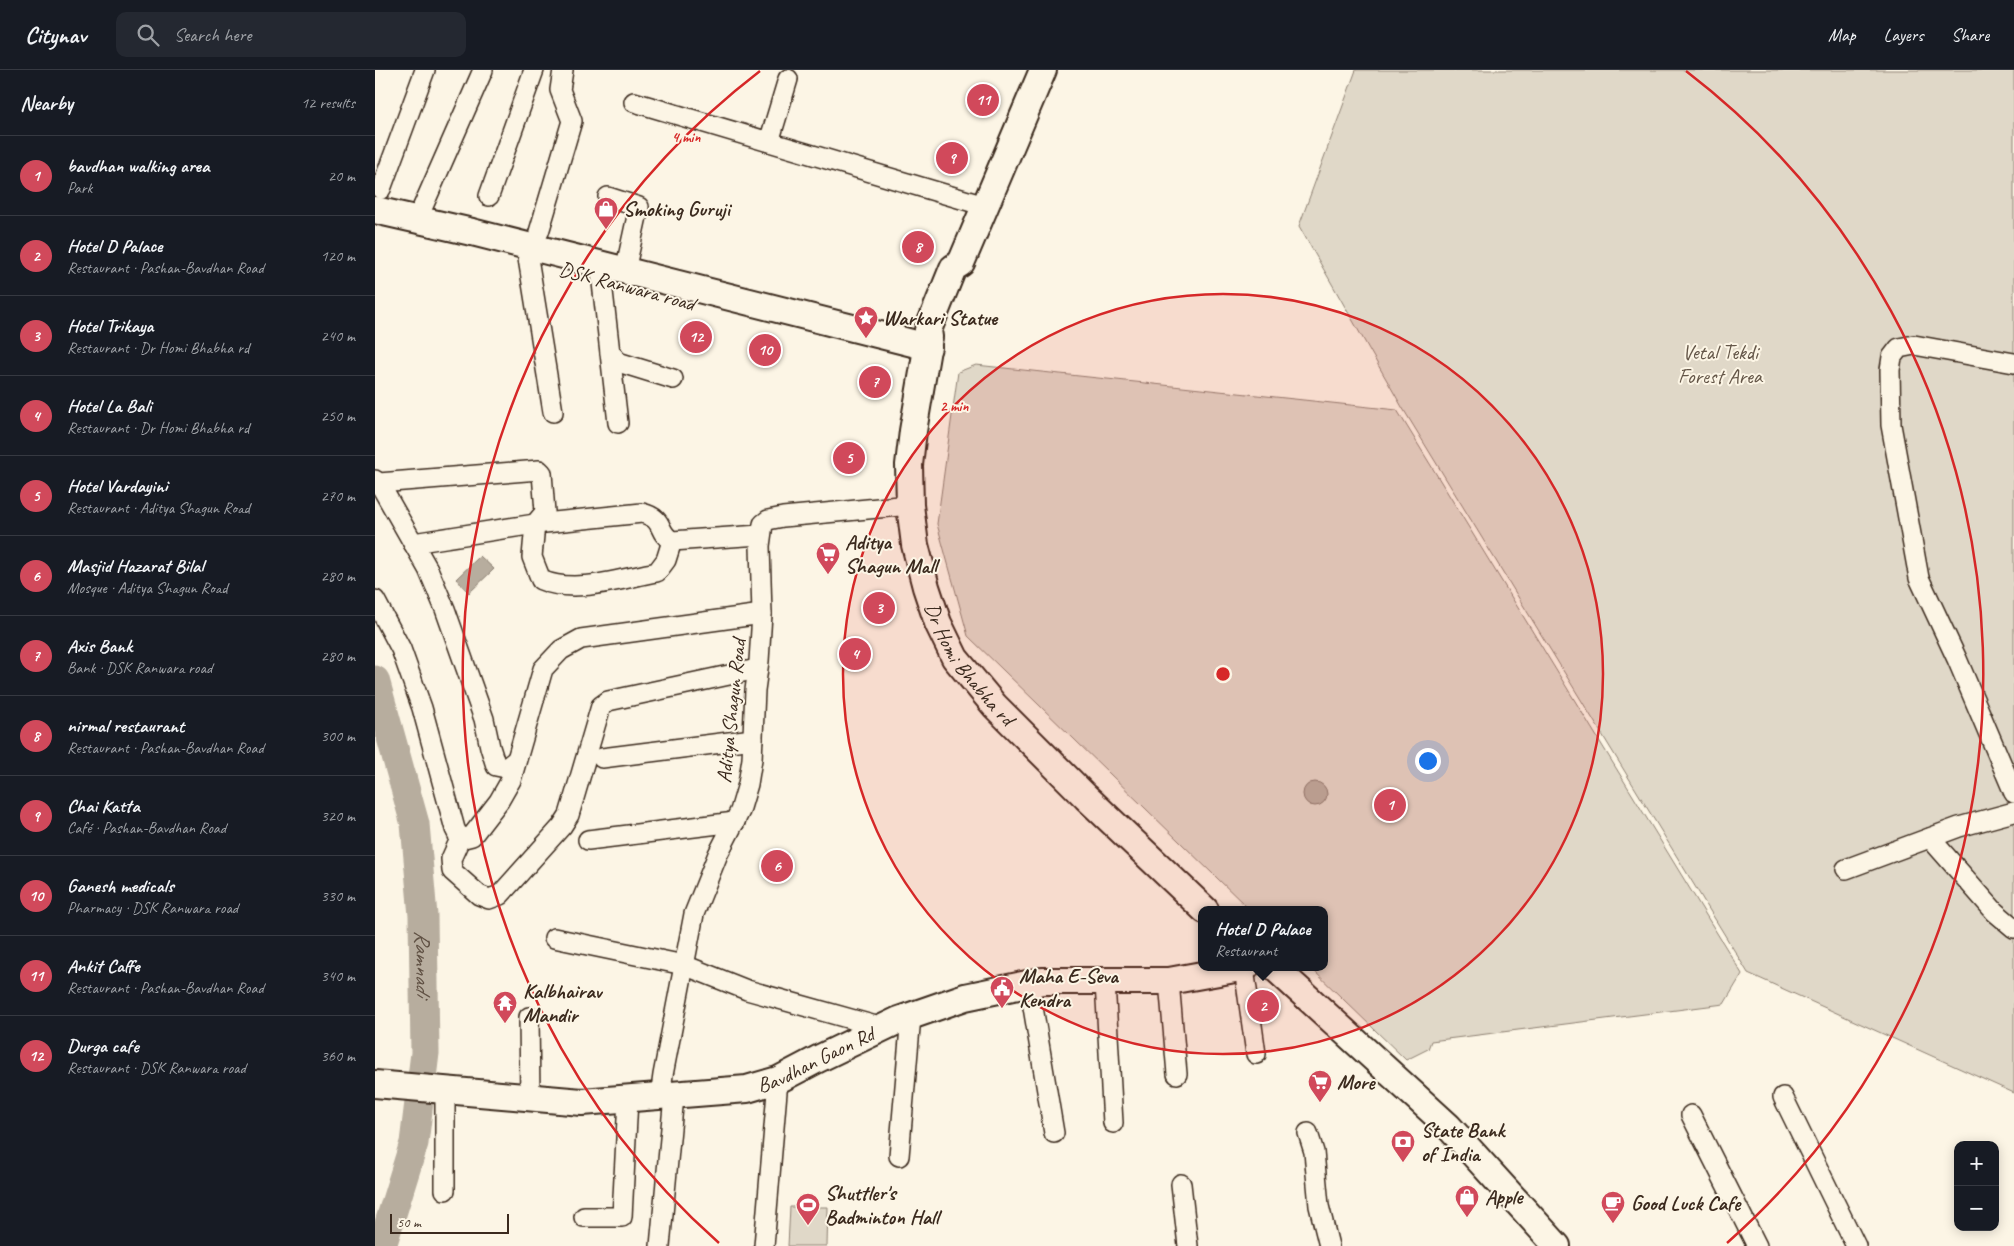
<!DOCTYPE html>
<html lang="en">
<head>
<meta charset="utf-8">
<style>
  :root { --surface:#171b24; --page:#242831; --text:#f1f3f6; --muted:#9ea1a6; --line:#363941; --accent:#d1495b }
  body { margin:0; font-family:Caveat,sans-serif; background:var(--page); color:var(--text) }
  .controls { position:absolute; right:15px; bottom:15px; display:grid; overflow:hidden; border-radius:10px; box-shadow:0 2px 12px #0003 }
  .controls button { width:45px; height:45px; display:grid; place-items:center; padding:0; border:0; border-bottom:1px solid var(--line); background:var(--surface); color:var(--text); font:25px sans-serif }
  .scale { position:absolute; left:15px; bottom:12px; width:119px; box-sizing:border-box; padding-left:5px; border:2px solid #3b2a1e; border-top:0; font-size:14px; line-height:18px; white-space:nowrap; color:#3b2a1e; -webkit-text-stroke:4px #fcf5e5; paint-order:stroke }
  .you { position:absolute; left:1052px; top:690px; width:18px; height:18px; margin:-12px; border:4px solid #fff; border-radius:50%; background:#1a73e8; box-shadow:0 0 0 8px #1a73e833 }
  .badge { display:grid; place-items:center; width:32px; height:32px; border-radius:50%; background:var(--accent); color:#fff; font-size:16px; font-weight:700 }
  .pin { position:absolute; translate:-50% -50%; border:2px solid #fff; box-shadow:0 1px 5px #0006 }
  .popup { position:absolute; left:823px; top:836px; width:130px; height:65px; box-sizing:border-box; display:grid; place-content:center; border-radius:10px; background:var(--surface); filter:drop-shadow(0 1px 4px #0005); font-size:16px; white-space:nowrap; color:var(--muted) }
  .popup b { font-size:19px; color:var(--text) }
  .popup::after { content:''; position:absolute; left:50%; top:100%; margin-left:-10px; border:10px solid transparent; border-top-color:var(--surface) }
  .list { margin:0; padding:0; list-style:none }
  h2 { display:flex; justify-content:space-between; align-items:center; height:65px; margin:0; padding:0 20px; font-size:21px }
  h2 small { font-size:16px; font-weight:400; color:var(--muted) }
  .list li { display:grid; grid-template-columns:32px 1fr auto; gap:15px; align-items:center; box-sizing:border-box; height:80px; padding:0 20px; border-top:1px solid var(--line) }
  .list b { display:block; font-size:19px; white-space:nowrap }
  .list p { margin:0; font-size:16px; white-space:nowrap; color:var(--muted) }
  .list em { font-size:16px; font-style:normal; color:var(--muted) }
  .icon { flex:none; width:28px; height:28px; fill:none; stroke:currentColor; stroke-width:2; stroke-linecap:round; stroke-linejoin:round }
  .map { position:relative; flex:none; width:1639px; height:1176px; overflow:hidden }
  header { display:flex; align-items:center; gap:30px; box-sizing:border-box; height:70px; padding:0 25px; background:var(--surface); border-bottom:1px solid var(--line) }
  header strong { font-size:24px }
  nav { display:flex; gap:28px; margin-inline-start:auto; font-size:18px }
  .search { width:350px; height:45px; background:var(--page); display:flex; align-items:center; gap:12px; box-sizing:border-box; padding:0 18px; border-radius:10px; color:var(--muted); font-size:19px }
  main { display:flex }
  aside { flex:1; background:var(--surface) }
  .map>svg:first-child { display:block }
</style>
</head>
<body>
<header>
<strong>Citynav</strong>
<div class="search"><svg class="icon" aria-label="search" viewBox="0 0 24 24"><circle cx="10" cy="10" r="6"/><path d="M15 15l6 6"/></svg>Search here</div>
<nav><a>Map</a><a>Layers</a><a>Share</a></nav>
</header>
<main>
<aside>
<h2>Nearby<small>12 results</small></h2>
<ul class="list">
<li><span class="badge">1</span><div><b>bavdhan walking area</b><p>Park</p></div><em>20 m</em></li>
<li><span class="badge">2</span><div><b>Hotel D Palace</b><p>Restaurant · Pashan-Bavdhan Road</p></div><em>120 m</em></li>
<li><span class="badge">3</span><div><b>Hotel Trikaya</b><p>Restaurant · Dr Homi Bhabha rd</p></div><em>240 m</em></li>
<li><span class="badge">4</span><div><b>Hotel La Bali</b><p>Restaurant · Dr Homi Bhabha rd</p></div><em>250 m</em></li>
<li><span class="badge">5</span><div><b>Hotel Vardayini</b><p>Restaurant · Aditya Shagun Road</p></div><em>270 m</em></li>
<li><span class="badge">6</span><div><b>Masjid Hazarat Bilal</b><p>Mosque · Aditya Shagun Road</p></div><em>280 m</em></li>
<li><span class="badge">7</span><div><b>Axis Bank</b><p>Bank · DSK Ranwara road</p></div><em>280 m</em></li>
<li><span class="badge">8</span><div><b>nirmal restaurant</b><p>Restaurant · Pashan-Bavdhan Road</p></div><em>300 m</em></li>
<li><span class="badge">9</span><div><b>Chai Katta</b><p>Café · Pashan-Bavdhan Road</p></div><em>320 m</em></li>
<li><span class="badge">10</span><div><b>Ganesh medicals</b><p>Pharmacy · DSK Ranwara road</p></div><em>330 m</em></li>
<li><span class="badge">11</span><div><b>Ankit Caffe</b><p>Restaurant · Pashan-Bavdhan Road</p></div><em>340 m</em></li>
<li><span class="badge">12</span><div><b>Durga cafe</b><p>Restaurant · DSK Ranwara road</p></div><em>360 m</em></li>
</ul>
</aside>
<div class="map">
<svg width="1639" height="1176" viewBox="0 0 1639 1176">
  <rect width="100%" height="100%" fill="#fcf5e5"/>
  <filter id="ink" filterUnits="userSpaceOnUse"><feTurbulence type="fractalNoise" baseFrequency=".02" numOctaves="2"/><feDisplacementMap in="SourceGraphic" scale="10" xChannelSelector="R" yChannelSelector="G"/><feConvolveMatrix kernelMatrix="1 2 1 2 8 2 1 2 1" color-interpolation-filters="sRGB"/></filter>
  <g filter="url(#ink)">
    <g fill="#e0d8c8" stroke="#8e8173">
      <polygon points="981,0 1639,0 1639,1023 1373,903 1027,337 924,156"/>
      <polygon points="601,295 1022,340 1367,904 1349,934 1056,971 1053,979 1031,990 935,897 949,897 949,840 875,840 593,566 562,454 583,302"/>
      <polygon points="415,1137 453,1137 452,1176 413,1176"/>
    </g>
    <g fill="#b7ad9e" stroke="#85796b">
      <polygon points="105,486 119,499 94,523 81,509"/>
      <circle cx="940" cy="724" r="12"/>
    </g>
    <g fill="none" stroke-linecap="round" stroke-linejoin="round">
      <path stroke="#b7ad9e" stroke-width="29" id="s1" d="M 0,610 L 40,754 L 48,846 L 50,983 L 39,1073 L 7,1176"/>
      <defs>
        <g id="street">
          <polyline points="259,32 610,136"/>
          <polyline points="394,72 413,9"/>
          <polyline points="6,119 50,0"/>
          <polyline points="114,126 159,0"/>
          <polyline points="233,127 264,137 250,201"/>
          <polyline points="42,150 108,0"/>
          <polyline points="164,162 197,51 185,20 188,0"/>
          <polyline points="151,176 178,342"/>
          <polyline points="225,195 243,353"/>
          <polyline points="235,282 243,292 298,309"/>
          <polyline points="1639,293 1539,275 1524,278 1517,287 1515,300 1516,355 1544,508 1582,589 1639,723"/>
          <path d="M 0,410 L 4,413 L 164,400 L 167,403 L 170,442 L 160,454 L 157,487 L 166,510 C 201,525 246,508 282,502 L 291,490 L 297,471"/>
          <polyline points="4,413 53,499 70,539 109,649 115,677 121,696 131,698 141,690"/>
          <path d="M 38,473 L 160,454 L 267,443 C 291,449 281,462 297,471 L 385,465"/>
          <polyline points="0,530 26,579 47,638 80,759 85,769 76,789 77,801 104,825 114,829 125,825 187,756 194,745 226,636 233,631 382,599"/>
          <polyline points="227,688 378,669"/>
          <polyline points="1555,768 1620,842 1639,858"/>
          <polyline points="85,769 97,766 124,731 136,710 168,599 186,580 206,569 387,544"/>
          <polyline points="213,770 360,752"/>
          <polyline points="1471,799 1584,757 1639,742"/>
          <polyline points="179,868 309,895 372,920 508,958"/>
          <polyline points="869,898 881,984"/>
          <polyline points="794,911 802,1004"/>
          <polyline points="730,912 738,1053"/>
          <polyline points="654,913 679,1063"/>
          <polyline points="154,947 155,1028"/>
          <polyline points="285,1027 288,1005 319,844 343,784 365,741 373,714 377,689 380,620 384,591 387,544 385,476 388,454 393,450 408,447 535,435"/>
          <polyline points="1408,1027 1481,1176"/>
          <polyline points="1316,1045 1382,1176"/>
          <polyline points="933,1063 939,1082 944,1136 954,1176"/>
          <polyline points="524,1086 536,946"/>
          <polyline points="806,1114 813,1176"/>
          <polyline points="70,1120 70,1022"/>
          <polyline points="209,1147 247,1147 253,1029"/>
          <polyline points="285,1176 299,1026"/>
          <polyline points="389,1176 403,1010"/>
        </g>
        <g id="secondary">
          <path id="s2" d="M 668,0 L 586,193 L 578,198 L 553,260 L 554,267 L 538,361 L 534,395 L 535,435 L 540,475 L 551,517 L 563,553 L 580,588 L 620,636 L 711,727 L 830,840"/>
          <polyline points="0,140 97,162 553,277"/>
          <polyline points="899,897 1073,1056 1182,1176"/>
          <path id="s3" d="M 0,1014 L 207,1032 L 372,1019 L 403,1010 L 443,989 L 524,950 L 590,927 L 667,911 L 794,911 L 871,897"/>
        </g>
      </defs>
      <use href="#street" stroke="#3b2a1e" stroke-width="22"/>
      <use href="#secondary" stroke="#3b2a1e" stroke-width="30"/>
      <use href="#street" stroke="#fcf5e5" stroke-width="19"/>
      <use href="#secondary" stroke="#fcf5e5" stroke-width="26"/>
    </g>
  </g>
  <circle cx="848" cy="604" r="380" fill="#d62828" fill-opacity=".12"/>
  <g fill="none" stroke="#d62828" stroke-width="2.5">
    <circle cx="848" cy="604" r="380"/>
    <path d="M344 1173A760 760 0 0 1 385 1M1311 1A760 760 0 0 1 1352 1173"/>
  </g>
  <defs>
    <symbol id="shop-pin" viewBox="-11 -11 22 30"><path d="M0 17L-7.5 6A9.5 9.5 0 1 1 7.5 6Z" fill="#d1495b" stroke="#fcf5e5"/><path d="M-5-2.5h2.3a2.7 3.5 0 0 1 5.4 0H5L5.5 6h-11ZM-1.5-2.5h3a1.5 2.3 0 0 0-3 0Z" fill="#fff"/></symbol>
    <symbol id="sight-pin" viewBox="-11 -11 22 30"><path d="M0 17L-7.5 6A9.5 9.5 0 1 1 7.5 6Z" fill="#d1495b" stroke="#fcf5e5"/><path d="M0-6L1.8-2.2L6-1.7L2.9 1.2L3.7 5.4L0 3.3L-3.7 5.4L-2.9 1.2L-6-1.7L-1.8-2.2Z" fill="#fff"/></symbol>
    <symbol id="supermarket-pin" viewBox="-11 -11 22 30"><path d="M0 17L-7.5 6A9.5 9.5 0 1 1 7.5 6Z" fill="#d1495b" stroke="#fcf5e5"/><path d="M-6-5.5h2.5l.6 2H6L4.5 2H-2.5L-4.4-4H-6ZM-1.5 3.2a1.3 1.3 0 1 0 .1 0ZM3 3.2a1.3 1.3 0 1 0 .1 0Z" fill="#fff"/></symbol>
    <symbol id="civic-pin" viewBox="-11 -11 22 30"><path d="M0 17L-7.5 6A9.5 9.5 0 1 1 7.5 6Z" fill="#d1495b" stroke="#fcf5e5"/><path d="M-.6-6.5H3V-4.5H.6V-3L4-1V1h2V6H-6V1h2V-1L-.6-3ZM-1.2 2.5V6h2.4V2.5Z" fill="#fff"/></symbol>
    <symbol id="temple-pin" viewBox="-11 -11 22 30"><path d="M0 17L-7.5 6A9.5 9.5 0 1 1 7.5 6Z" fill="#d1495b" stroke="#fcf5e5"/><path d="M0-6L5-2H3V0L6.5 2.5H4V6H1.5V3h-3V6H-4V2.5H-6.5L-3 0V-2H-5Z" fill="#fff"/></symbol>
    <symbol id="bank-pin" viewBox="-11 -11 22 30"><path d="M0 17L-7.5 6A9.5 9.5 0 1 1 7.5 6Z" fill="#d1495b" stroke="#fcf5e5"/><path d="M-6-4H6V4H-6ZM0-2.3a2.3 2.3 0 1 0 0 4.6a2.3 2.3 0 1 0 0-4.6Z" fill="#fff"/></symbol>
    <symbol id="cafe-pin" viewBox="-11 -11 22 30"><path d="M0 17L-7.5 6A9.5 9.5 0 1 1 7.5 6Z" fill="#d1495b" stroke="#fcf5e5"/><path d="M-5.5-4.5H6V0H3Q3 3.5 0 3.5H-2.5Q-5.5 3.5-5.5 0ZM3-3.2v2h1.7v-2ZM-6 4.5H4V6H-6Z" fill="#fff"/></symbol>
    <symbol id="stadium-pin" viewBox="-11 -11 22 30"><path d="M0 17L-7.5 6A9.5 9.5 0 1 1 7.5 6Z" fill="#d1495b" stroke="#fcf5e5"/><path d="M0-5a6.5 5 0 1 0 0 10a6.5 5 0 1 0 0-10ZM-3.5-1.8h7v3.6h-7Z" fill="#fff"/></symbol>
  </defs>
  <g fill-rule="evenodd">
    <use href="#shop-pin" x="217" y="125" width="28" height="38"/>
    <use href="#sight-pin" x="477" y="234" width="28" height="38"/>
    <use href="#supermarket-pin" x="439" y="470" width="28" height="38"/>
    <use href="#civic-pin" x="613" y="904" width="28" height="38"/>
    <use href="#temple-pin" x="116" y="919" width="28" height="38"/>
    <use href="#supermarket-pin" x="931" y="998" width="28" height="38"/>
    <use href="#bank-pin" x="1014" y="1058" width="28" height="38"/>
    <use href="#shop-pin" x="1078" y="1113" width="28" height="38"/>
    <use href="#cafe-pin" x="1224" y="1119" width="28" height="38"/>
    <use href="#stadium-pin" x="419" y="1121" width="28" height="38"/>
  </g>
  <g text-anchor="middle" stroke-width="4" stroke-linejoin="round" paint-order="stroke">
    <g font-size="21" font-weight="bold" fill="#3b2a1e" stroke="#fcf5e5" text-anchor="start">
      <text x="248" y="146">Smoking Guruji</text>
      <text x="508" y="255">Warkari Statue</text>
      <text x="470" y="479">Aditya<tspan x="470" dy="24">Shagun Mall</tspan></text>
      <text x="644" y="913">Maha E-Seva<tspan x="644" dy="24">Kendra</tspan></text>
      <text x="148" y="928">Kalbhairav<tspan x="148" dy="24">Mandir</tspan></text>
      <text x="962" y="1019">More</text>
      <text x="1046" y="1067">State Bank<tspan x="1046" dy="24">of India</tspan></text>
      <text x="450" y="1130">Shuttler's<tspan x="450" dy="24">Badminton Hall</tspan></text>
      <text x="1110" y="1134">Apple</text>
      <text x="1256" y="1140">Good Luck Cafe</text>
    </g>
    <g font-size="21" fill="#3b2a1e" stroke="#fcf5e5">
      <text transform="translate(252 216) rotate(15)" y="7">DSK Ranwara road</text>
      <text dy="7" stroke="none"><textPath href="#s2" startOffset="636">Dr Homi Bhabha rd</textPath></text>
      <text transform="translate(356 641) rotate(-84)" y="7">Aditya Shagun Road</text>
      <text dy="7" stroke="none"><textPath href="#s3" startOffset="448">Bavdhan Gaon Rd</textPath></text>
    </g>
    <g font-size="21" fill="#645648" stroke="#fcf5e5">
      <text x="1345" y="289">Vetal Tekdi<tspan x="1345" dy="24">Forest Area</tspan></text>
    </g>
    <g font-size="22" font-style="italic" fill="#605144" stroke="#fcf5e5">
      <text dy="8" stroke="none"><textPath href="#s1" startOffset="289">Ramnadi</textPath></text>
    </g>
  </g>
  <circle cx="848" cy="604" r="8" fill="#d62828" stroke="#fcf5e5" stroke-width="2.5"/>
  <g font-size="15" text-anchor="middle" font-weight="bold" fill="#d62828" stroke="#fcf5e5" stroke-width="4" stroke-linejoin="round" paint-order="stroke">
    <text x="311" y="72">4 min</text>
    <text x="579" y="341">2 min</text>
  </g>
</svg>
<div class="controls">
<button>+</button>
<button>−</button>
</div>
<div class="scale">50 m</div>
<div class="you"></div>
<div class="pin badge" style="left:1015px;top:735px">1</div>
<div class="pin badge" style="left:888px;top:936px">2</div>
<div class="popup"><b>Hotel D Palace</b>Restaurant</div>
<div class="pin badge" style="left:504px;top:538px">3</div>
<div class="pin badge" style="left:480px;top:584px">4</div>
<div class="pin badge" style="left:474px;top:388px">5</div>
<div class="pin badge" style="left:402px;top:796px">6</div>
<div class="pin badge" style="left:500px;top:312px">7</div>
<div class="pin badge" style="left:543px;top:177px">8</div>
<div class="pin badge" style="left:577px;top:88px">9</div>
<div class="pin badge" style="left:390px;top:280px">10</div>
<div class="pin badge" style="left:608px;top:30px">11</div>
<div class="pin badge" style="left:321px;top:267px">12</div>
</div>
</main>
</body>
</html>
